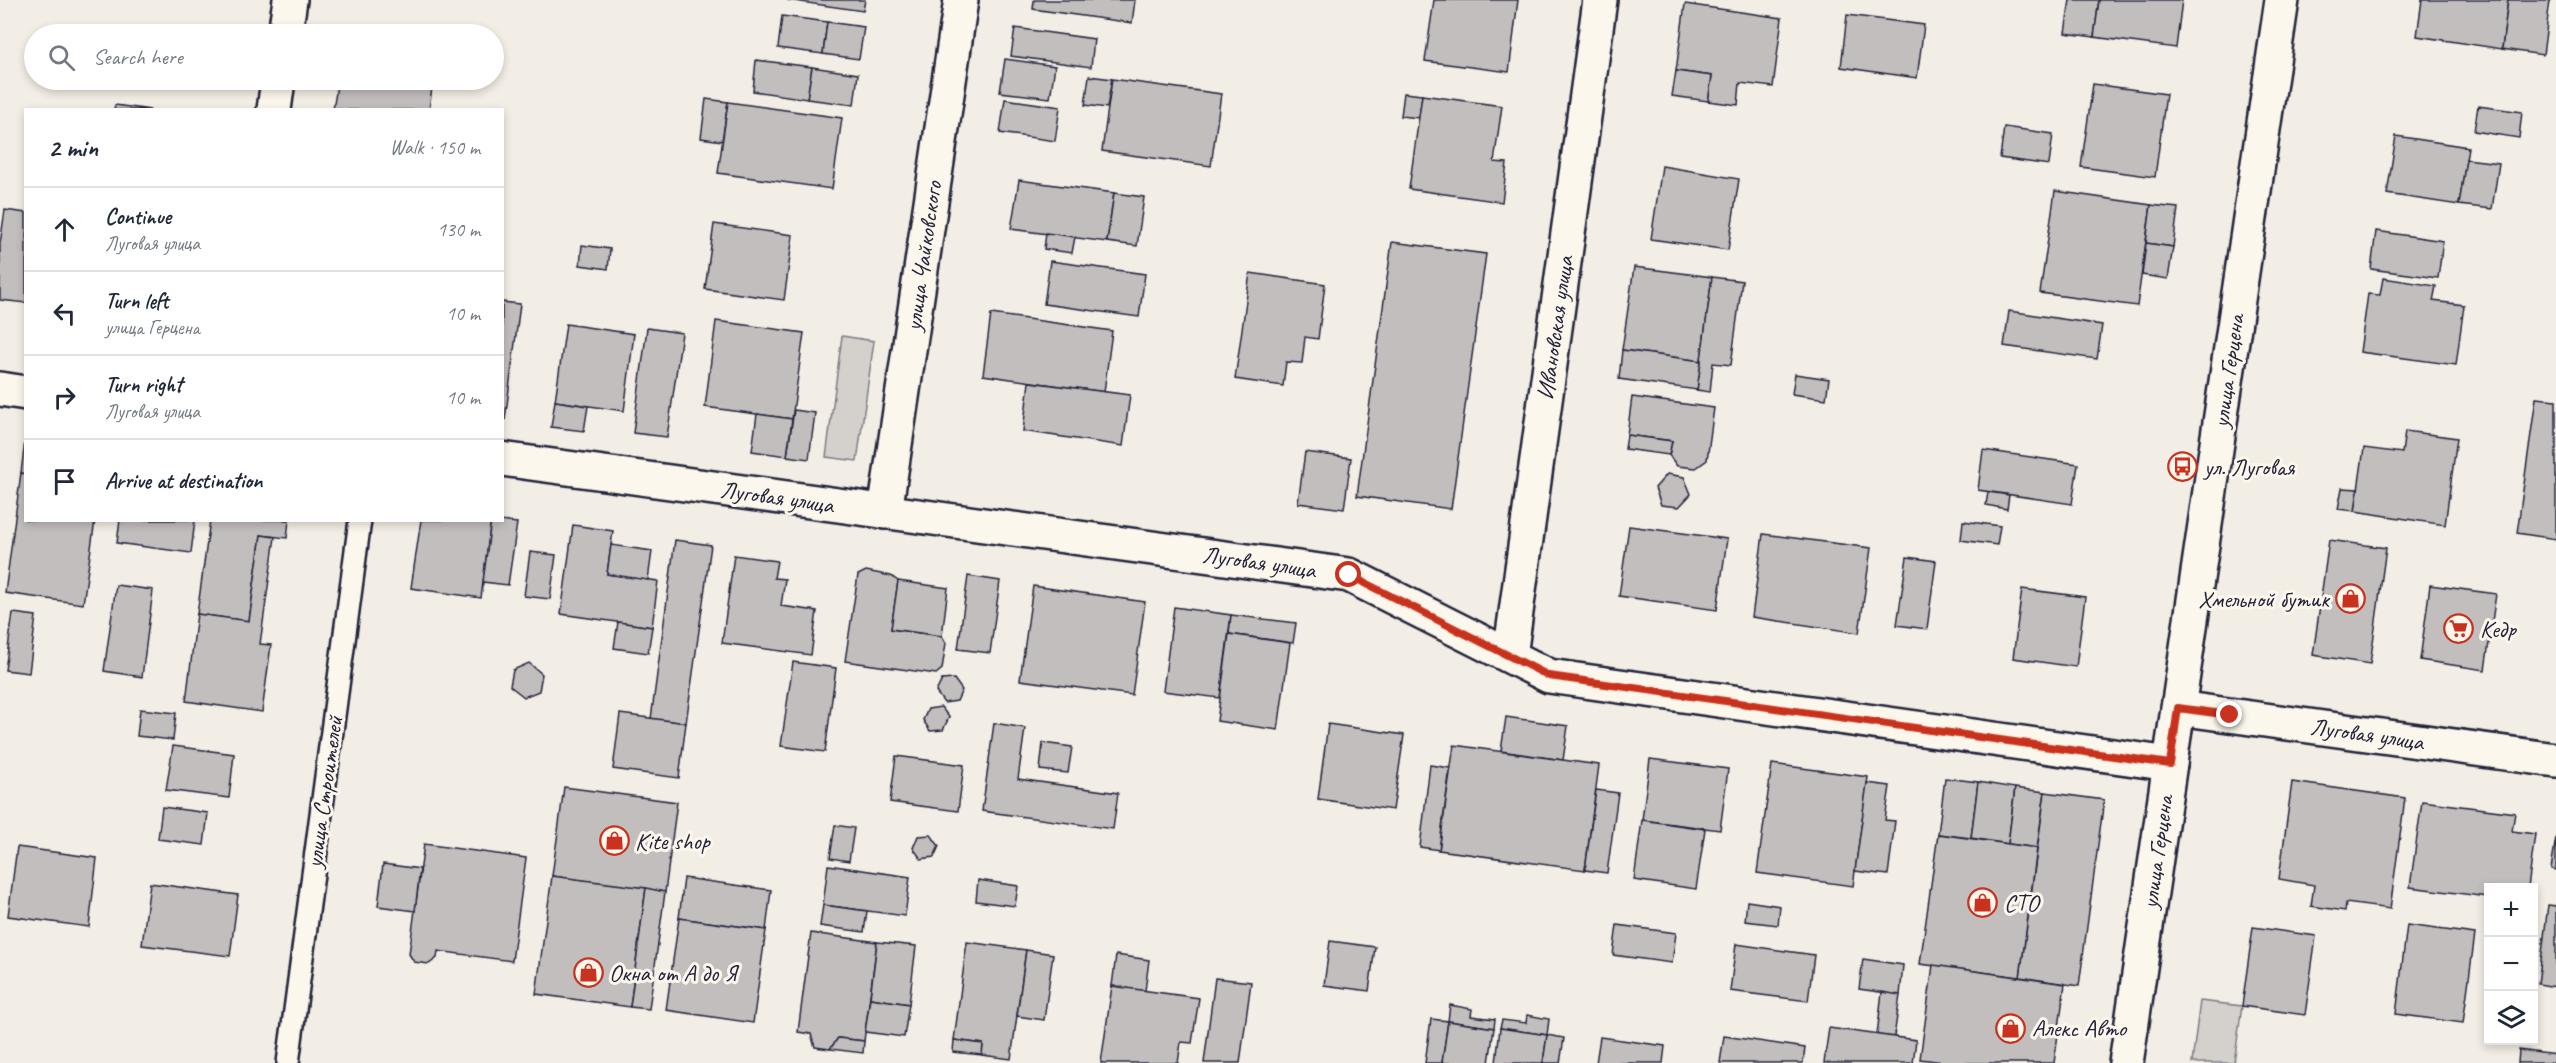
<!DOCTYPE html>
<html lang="en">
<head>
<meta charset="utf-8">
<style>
  :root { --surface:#fff; --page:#f6f6f7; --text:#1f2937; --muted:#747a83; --line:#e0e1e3 }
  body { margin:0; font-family:Caveat,sans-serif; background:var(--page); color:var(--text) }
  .controls { position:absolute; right:18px; bottom:18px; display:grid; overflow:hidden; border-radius:0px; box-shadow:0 3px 9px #0003 }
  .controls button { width:54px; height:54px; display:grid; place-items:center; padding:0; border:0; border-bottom:2px solid var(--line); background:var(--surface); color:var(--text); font:30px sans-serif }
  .stop { position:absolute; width:18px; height:18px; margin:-14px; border:4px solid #c8321e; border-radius:50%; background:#fff }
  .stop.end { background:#c8321e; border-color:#fff; box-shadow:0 2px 6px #0008 }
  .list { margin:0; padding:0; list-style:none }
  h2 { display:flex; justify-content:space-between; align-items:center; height:78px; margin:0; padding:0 24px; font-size:26px }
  h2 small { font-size:20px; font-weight:400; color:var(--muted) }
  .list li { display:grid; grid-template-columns:39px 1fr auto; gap:18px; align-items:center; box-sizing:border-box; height:84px; padding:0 24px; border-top:2px solid var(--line) }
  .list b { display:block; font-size:22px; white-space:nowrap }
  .list p { margin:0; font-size:20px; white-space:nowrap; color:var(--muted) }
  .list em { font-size:20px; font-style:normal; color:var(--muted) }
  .icon { flex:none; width:33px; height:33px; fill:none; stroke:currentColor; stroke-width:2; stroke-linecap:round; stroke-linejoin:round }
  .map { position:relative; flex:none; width:2556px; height:1063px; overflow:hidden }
  .search { position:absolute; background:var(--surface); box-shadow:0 3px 9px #0003; left:24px; top:24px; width:480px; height:66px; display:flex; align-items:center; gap:15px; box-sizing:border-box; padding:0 21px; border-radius:33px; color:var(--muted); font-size:22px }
  .panel { position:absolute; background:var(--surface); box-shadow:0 3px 9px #0003; left:24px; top:108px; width:480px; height:414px; border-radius:0px }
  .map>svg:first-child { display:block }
</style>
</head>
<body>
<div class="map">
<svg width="2556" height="1063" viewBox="0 0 2556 1063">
  <rect width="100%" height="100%" fill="#f2eee5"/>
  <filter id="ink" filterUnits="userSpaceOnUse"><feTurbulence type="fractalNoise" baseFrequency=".0167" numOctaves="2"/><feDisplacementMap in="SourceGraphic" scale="12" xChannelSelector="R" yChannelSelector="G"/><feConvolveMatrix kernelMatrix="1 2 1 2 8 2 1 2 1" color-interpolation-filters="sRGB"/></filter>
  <g filter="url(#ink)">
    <g fill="#d4d1cc" stroke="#7b7a84" stroke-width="1.5">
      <polygon points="842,336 874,341 857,461 826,457"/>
      <polygon points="2200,1001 2242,1006 2234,1063 2192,1063"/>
    </g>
    <g fill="#c2bebe" stroke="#22223b" stroke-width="1.5">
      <polygon points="787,0 865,0 863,11"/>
      <polygon points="1034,0 1135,0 1132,23 1033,9"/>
      <polygon points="1434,0 1518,0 1509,72 1425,61"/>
      <polygon points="2070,0 2099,0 2094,37 2065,33"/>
      <polygon points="2099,0 2182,0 2176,48 2094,37"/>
      <polygon points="2422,0 2508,0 2502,49 2417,36"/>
      <polygon points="2508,0 2550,0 2543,55 2502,49"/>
      <polygon points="1685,4 1782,18 1773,87 1740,83 1738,105 1708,101 1712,76 1676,71"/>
      <polygon points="1847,15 1924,25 1917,78 1841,67"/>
      <polygon points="782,16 827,22 823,54 778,48"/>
      <polygon points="827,22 864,27 859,59 823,54"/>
      <polygon points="1015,28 1094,39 1091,67 1011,56"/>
      <polygon points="1005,59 1055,66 1050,98 1000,92"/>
      <polygon points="756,60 812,67 807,99 753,91"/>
      <polygon points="812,67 858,74 854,105 807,99"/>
      <polygon points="1676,71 1712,76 1708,101 1672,96"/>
      <polygon points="1089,76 1112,79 1107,108 1085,105"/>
      <polygon points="1112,79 1221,94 1211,166 1102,151"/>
      <polygon points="338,80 433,80 429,110 333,110"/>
      <polygon points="2093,84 2166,94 2155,177 2081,167"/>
      <polygon points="1404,93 1422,95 1419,118 1401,116"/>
      <polygon points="1422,95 1502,106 1494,162 1507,163 1502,202 1409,189"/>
      <polygon points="706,99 728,102 722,141 701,138"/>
      <polygon points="1005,99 1060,107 1055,141 1000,133"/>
      <polygon points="728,102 842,118 832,189 718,173"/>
      <polygon points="115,105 151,110 114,110"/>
      <polygon points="2478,106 2522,112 2519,138 2474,131"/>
      <polygon points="2004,127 2053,134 2049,165 2000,158"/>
      <polygon points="2396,136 2468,147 2459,205 2387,194"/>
      <polygon points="2466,159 2499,163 2492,209 2459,205"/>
      <polygon points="1662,166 1739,179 1728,250 1651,239"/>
      <polygon points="1019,180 1114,193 1107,242 1011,229"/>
      <polygon points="2055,191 2151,205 2137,306 2040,293"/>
      <polygon points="1114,193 1144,197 1137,246 1107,242"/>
      <polygon points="2151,205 2178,208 2173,247 2146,243"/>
      <polygon points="5,210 26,213 26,303 0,300 0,244"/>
      <polygon points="714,224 793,235 784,300 705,289"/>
      <polygon points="2376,231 2443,241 2438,278 2371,269"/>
      <polygon points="1046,233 1075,237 1072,253 1044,249"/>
      <polygon points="1392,242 1486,254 1451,509 1357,496"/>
      <polygon points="2146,243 2173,247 2168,279 2142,275"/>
      <polygon points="582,245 610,249 608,269 580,265"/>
      <polygon points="1050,261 1145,274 1139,317 1044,304"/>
      <polygon points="1634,267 1712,277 1701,361 1622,350"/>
      <polygon points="1250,273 1325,284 1318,339 1305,337 1302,363 1286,362 1283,386 1235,379"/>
      <polygon points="1712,277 1742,281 1731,365 1713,363 1710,392 1697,390"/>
      <polygon points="2383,278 2436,286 2433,301 2464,305 2456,365 2360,352 2368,294 2380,295"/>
      <polygon points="502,302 520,304 505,420 502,419"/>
      <polygon points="2009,311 2102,325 2097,359 2004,346"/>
      <polygon points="991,314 1112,331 1104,392 983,375"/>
      <polygon points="716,321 804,333 792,419 705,407"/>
      <polygon points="566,324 634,334 624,411 555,401"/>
      <polygon points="647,328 682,333 667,437 633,433"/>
      <polygon points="1622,350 1701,361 1697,390 1619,379"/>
      <polygon points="1795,374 1829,379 1826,399 1792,394"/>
      <polygon points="1029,382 1130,395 1123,446 1023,431"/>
      <polygon points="1632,397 1714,408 1707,460 1696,468 1677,466 1669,455 1672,441 1627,435"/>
      <polygon points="2536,398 2556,400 2556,539 2517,533"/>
      <polygon points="555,401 588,406 584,431 551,427"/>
      <polygon points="794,410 815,413 809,459 787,456"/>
      <polygon points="757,414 792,419 787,456 752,451"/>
      <polygon points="2405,431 2457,438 2445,525 2355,511 2364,448 2402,453"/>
      <polygon points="1627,435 1672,441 1669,455 1625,449"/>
      <polygon points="25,441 26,441 26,474 21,473"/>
      <polygon points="1983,450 2078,464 2072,504 1978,490"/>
      <polygon points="1305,452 1351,458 1344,509 1298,503"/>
      <polygon points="21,473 26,474 26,520 95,520 83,604 5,593"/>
      <polygon points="1667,474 1684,477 1691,494 1679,507 1661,505 1655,488"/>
      <polygon points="2342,488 2358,489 2355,511 2338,509"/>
      <polygon points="1988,492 2009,495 2007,509 1986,505"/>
      <polygon points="120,520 195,520 191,553 117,543"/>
      <polygon points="210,520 289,520 287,538 261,535 249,621 197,614"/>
      <polygon points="421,520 491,520 481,598 411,588"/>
      <polygon points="491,520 517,523 508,585 483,582"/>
      <polygon points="1963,521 2000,526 1997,545 1961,540"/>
      <polygon points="573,525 613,531 607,574 658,581 652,627 561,614"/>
      <polygon points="1629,526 1727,539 1717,610 1619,596"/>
      <polygon points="1763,534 1871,548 1859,633 1752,617"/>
      <polygon points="261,535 275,537 260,644 271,645 262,712 186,701 197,614 249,621"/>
      <polygon points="675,540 711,545 686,723 651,719"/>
      <polygon points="2329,540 2386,548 2370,664 2313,655"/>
      <polygon points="611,545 652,551 648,580 607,574"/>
      <polygon points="530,552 556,555 550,599 524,596"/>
      <polygon points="734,555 777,561 774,578 785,579 781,606 817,611 811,655 722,643"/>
      <polygon points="1907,557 1936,561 1927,629 1897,625"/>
      <polygon points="866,571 891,576 898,581 891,629 942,636 946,643 942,669 936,674 845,661 858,575"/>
      <polygon points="968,576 1000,581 990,653 958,649"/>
      <polygon points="898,581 948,588 942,636 891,629"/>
      <polygon points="116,585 153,590 142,677 104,671"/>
      <polygon points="2430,585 2496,594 2485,670 2420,660"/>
      <polygon points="1033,586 1145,602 1132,695 1020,680"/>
      <polygon points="2022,589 2085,597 2076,667 2013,658"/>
      <polygon points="1174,607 1231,615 1220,698 1163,691"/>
      <polygon points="13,613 36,616 29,673 5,670"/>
      <polygon points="1231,615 1296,623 1293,643 1229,634"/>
      <polygon points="618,622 652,627 648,653 614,648"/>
      <polygon points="1229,634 1290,643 1278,730 1217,721"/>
      <polygon points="793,662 836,668 825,752 781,746"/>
      <polygon points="529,663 542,674 539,691 524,697 510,686 513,670"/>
      <polygon points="954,679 962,690 957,701 944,703 936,692 942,680"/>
      <polygon points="941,707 949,717 943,730 930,731 923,720 928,709"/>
      <polygon points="140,709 176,713 173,740 137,736"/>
      <polygon points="620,714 686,723 679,778 613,769"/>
      <polygon points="1506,717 1568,726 1563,760 1501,751"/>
      <polygon points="994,723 1025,728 1018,779 1118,793 1113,829 982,811"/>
      <polygon points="1328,724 1404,735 1393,810 1318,799"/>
      <polygon points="1043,743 1072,747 1068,773 1040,770"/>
      <polygon points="1454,745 1599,765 1585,870 1439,850"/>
      <polygon points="173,746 234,754 229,798 166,790"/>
      <polygon points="896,756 964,765 958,811 890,802"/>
      <polygon points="1650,759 1728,769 1720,830 1642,820"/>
      <polygon points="1772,764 1868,777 1853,886 1757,873"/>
      <polygon points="1430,765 1450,768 1439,850 1420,847"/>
      <polygon points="1945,778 1978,782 1971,838 1938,834"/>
      <polygon points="1978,782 2015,788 2008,844 1971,838"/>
      <polygon points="2292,782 2405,798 2390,909 2346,903 2345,911 2311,906 2314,885 2279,879"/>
      <polygon points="1867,783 1890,786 1885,820 1895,821 1888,875 1855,871"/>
      <polygon points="564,787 677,802 665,892 552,876"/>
      <polygon points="2015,788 2045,792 2037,848 2008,844"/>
      <polygon points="1596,790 1618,793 1607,873 1585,870"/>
      <polygon points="2045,792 2104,800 2079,986 2020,977"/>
      <polygon points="2422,801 2515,813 2512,831 2535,834 2528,888 2488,888 2488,897 2410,887"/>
      <polygon points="162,807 208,813 204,845 158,839"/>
      <polygon points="1642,820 1705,829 1696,889 1634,880"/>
      <polygon points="835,825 854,828 849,861 830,858"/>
      <polygon points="1938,834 2037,848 2020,977 1920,964"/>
      <polygon points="931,835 939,846 934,857 921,859 913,848 918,836"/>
      <polygon points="2556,837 2556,870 2551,869"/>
      <polygon points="424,844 526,858 512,961 438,951 437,958 429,964 414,962 409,954"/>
      <polygon points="17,847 97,858 89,927 8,916"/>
      <polygon points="383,864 420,869 415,911 378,906"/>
      <polygon points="828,865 910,877 905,916 823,905"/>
      <polygon points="552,876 646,888 630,1007 536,994"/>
      <polygon points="684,878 771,890 766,930 679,918"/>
      <polygon points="978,880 1018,886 1015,906 976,901"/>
      <polygon points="150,883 238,895 230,956 142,945"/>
      <polygon points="646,888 665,892 649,1009 630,1007"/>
      <polygon points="1747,901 1780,906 1778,925 1745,921"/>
      <polygon points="823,905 867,911 864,932 820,926"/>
      <polygon points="2548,905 2556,906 2556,987 2538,984"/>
      <polygon points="679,918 766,930 753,1023 666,1010"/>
      <polygon points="1617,925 1676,933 1672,963 1613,955"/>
      <polygon points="2407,925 2475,934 2463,1023 2396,1014"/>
      <polygon points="2253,927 2316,936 2305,1015 2242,1006"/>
      <polygon points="811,933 877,942 864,1041 838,1038 830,1049 815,1047 811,1034 798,1032"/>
      <polygon points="1330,941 1375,947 1369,991 1324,985"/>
      <polygon points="877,942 916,946 909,1004 870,998"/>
      <polygon points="967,942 1026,950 1011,1059 982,1055 983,1044 954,1040"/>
      <polygon points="1736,944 1814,955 1808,1001 1730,991"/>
      <polygon points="1026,950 1053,954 1044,1020 1017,1016"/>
      <polygon points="1116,955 1149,960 1145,991 1112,986"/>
      <polygon points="1863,959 1903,965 1900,995 1859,989"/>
      <polygon points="1933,965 2065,984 2054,1063 1951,1063 1920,1059"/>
      <polygon points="1215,978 1251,982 1240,1063 1204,1063"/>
      <polygon points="1112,986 1199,998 1192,1043 1181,1042 1178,1063 1101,1063"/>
      <polygon points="1882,992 1900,995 1894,1037 1877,1035"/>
      <polygon points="870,998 909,1004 904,1037 865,1032"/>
      <polygon points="1450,1005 1472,1009 1471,1016 1495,1019 1494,1028 1448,1021"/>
      <polygon points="1527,1015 1549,1019 1547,1035 1500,1028 1502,1020 1526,1023"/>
      <polygon points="1431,1019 1448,1021 1442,1063 1425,1063"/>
      <polygon points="1448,1021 1494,1028 1489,1063 1442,1063"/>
      <polygon points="1500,1028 1547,1035 1543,1063 1496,1063"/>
      <polygon points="1829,1028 1916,1040 1913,1063 1824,1063"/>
      <polygon points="1547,1035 1564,1038 1560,1063 1543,1063"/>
      <polygon points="1724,1036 1805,1048 1803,1063 1720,1063"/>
      <polygon points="1600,1037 1665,1046 1663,1063 1596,1063"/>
      <polygon points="838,1038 864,1041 863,1053 830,1049"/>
      <polygon points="954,1040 983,1044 982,1055 953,1052"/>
      <polygon points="2519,1050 2556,1055 2556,1063 2518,1063"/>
    </g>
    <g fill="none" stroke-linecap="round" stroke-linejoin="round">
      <defs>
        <polyline id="lane" points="288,1063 360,520"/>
        <g id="street">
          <polyline points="285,34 290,0"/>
          <polyline points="274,110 278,80"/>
          <polyline points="0,389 26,393"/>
          <polyline points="502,459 1349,575 1549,676 2170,764"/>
          <polyline points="885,512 961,0"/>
          <polyline points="1510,656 1600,0"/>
          <polyline points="2178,708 2556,760"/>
        </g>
        <polyline id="secondary" points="2126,1063 2282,0"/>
      </defs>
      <use href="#lane" stroke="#22223b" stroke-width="26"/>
      <use href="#street" stroke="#22223b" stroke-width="38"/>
      <use href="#secondary" stroke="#22223b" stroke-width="38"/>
      <use href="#lane" stroke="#fbf7ec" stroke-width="21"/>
      <use href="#street" stroke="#fbf7ec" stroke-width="33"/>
      <use href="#secondary" stroke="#fbf7ec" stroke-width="33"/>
    </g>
  </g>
  <g fill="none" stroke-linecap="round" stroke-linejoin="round" filter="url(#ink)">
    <polyline stroke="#c8321e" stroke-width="8" points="1349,575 1549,676 2170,764 2178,708 2230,715"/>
  </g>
  <defs>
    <symbol id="bus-ring" viewBox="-11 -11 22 22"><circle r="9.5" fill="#fbf7ec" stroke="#c8321e" stroke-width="1.5"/><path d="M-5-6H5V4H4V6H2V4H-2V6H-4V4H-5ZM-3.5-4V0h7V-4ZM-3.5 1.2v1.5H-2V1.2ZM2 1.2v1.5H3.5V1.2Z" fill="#c8321e"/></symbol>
    <symbol id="shop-ring" viewBox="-11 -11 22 22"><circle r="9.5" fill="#fbf7ec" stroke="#c8321e" stroke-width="1.5"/><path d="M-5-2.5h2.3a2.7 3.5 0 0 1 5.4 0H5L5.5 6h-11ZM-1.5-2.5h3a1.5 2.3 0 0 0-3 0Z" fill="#c8321e"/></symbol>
    <symbol id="supermarket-ring" viewBox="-11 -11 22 22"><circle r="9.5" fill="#fbf7ec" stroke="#c8321e" stroke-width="1.5"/><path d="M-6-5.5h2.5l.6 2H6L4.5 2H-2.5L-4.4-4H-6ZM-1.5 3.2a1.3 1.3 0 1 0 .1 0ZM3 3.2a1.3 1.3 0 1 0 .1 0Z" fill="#c8321e"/></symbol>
  </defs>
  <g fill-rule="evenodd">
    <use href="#bus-ring" x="2166" y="450" width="33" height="33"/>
    <use href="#shop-ring" x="2334" y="582" width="33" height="33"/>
    <use href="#supermarket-ring" x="2442" y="612" width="33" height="33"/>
    <use href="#shop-ring" x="598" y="824" width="33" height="33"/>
    <use href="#shop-ring" x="1966" y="886" width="33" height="33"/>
    <use href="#shop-ring" x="572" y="956" width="33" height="33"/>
    <use href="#shop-ring" x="1994" y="1012" width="33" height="33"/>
  </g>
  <g text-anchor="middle" stroke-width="6" stroke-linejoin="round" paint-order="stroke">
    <g font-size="24" fill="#22223b" stroke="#fbf7ec">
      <text transform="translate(923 256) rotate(-82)" y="8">улица Чайковского</text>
      <text transform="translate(1555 328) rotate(-82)" y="8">Ивановская улица</text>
      <text transform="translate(2228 371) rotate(-82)" y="8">улица Герцена</text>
      <text transform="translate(777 497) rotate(8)" y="8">Луговая улица</text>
      <text transform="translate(1259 562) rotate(8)" y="8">Луговая улица</text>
      <text transform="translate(2367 734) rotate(8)" y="8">Луговая улица</text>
      <text transform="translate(324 792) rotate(-82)" y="8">улица Строителей</text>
      <text transform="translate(2157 852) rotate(-82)" y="8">улица Герцена</text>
    </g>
    <g font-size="24" fill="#22223b" stroke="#fbf7ec" text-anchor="start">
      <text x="2204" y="475">ул. Луговая</text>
      <text x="2329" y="607" text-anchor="end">Хмельной бутик</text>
      <text x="2480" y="637">Кедр</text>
      <text x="635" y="849">Kite shop</text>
      <text x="2004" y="911">СТО</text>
      <text x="609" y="981">Окна от А до Я</text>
      <text x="2032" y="1036">Алекс Авто</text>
    </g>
  </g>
</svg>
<div class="controls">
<button>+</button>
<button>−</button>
<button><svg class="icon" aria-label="layers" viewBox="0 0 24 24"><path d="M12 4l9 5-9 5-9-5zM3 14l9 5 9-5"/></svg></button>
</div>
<div class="stop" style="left:1349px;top:575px"></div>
<div class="stop end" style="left:2230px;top:715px"></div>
<div class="search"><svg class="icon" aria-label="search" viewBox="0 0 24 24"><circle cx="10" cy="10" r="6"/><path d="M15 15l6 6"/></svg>Search here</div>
<section class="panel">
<h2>2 min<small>Walk · 150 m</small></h2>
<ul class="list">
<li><svg class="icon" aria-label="ahead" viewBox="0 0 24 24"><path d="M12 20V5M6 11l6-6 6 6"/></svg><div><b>Continue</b><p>Луговая улица</p></div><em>130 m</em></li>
<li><svg class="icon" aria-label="left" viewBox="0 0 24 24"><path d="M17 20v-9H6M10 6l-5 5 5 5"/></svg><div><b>Turn left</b><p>улица Герцена</p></div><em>10 m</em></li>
<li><svg class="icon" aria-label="right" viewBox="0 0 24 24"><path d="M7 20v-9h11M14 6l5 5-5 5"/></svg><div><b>Turn right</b><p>Луговая улица</p></div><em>10 m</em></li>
<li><svg class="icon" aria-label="arrive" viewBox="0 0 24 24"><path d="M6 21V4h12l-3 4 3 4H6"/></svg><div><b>Arrive at destination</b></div></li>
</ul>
</section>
</div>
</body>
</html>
